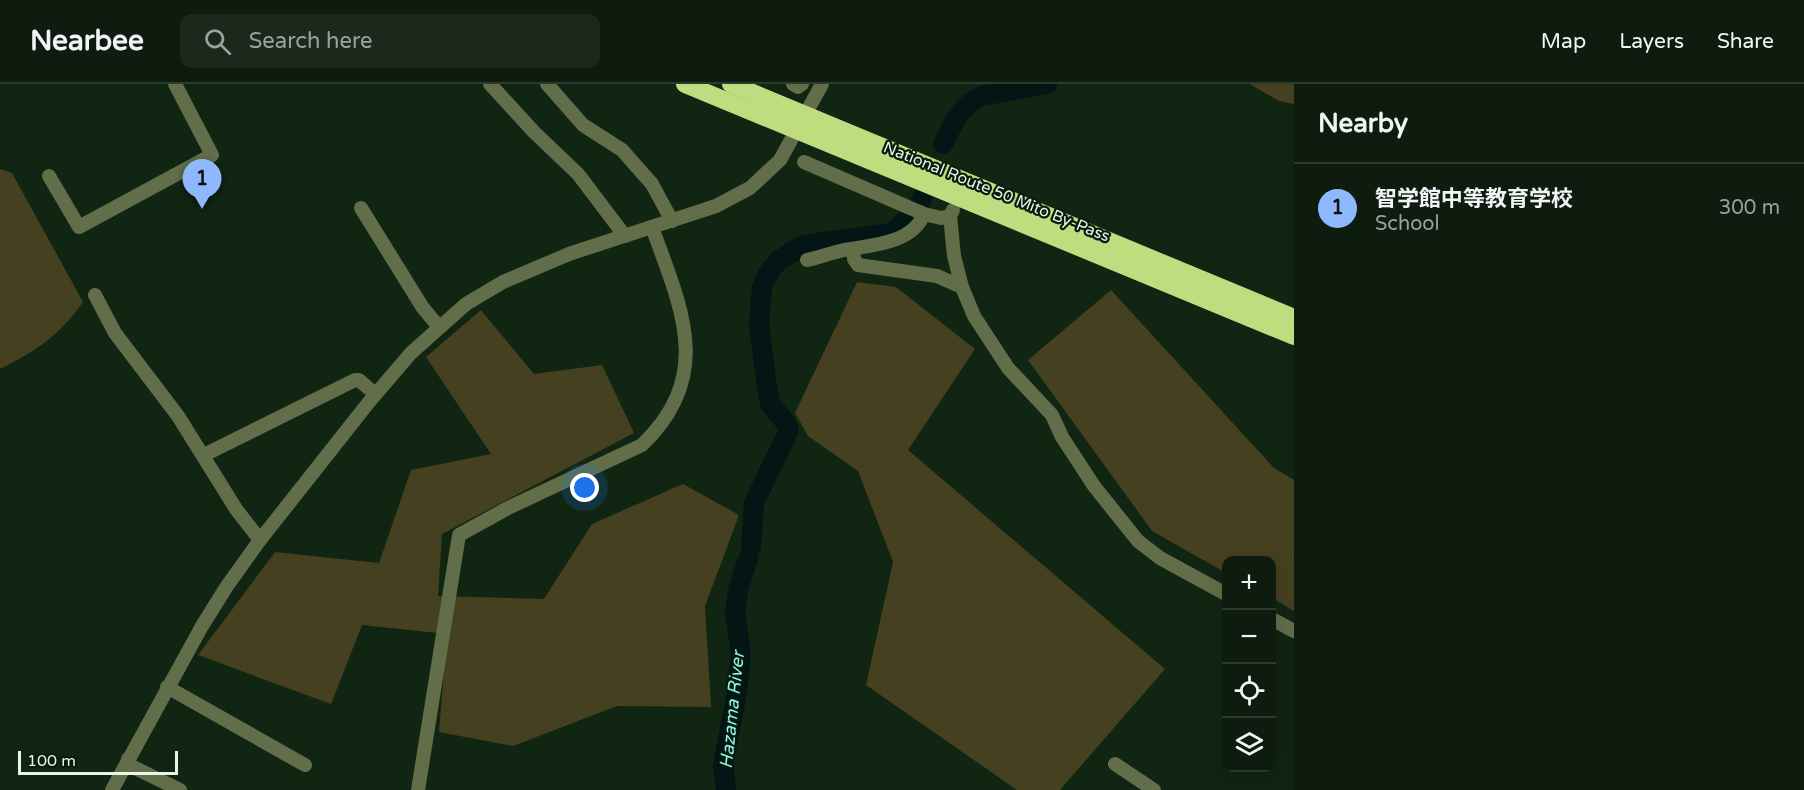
<!DOCTYPE html>
<html lang="en">
<head>
<meta charset="utf-8">
<style>
  :root { --surface:#0d1c0e; --page:#1b291c; --text:#f1f3f6; --muted:#9aa19e; --line:#2d3a2e; --accent:#8eb8fd }
  body { margin:0; font-family:"Varela Round","Noto Sans JP",sans-serif; background:var(--page); color:var(--text) }
  .controls { position:absolute; right:18px; bottom:18px; display:grid; overflow:hidden; border-radius:12px; box-shadow:0 6px 24px #0002 }
  .controls button { width:54px; height:54px; display:grid; place-items:center; padding:0; border:0; border-bottom:2px solid var(--line); background:var(--surface); color:var(--text); font:30px sans-serif }
  .scale { position:absolute; left:18px; bottom:15px; width:160px; box-sizing:border-box; padding-left:6px; border:3px solid #e8f5e8; border-top:0; font-size:16px; line-height:21px; white-space:nowrap; color:#e8f5e8; -webkit-text-stroke:4px #081b0a; paint-order:stroke }
  .you { position:absolute; left:585px; top:404px; width:21px; height:21px; margin:-15px; border:4px solid #fff; border-radius:50%; background:#1a73e8; box-shadow:0 0 0 9px #1a73e833 }
  .badge { display:grid; place-items:center; width:39px; height:39px; border-radius:50%; background:var(--accent); color:#111; font-size:20px; font-weight:700 }
  .pin { position:absolute; translate:-50% -50px; filter:drop-shadow(0 2px 3px #0008) }
  .pin::after { content:''; position:absolute; top:32px; width:21px; height:18px; background:inherit; clip-path:polygon(0 0,100% 0,50% 100%) }
  .list { margin:0; padding:0; list-style:none }
  h2 { display:flex; justify-content:space-between; align-items:center; height:78px; margin:0; padding:0 24px; font-size:26px }
  h2 small { font-size:20px; font-weight:400; color:var(--muted) }
  .list li { display:grid; grid-template-columns:39px 1fr auto; gap:18px; align-items:center; box-sizing:border-box; height:90px; padding:0 24px; border-top:2px solid var(--line) }
  .list b { display:block; font-size:22px; white-space:nowrap }
  .list p { margin:0; font-size:20px; white-space:nowrap; color:var(--muted) }
  .list em { font-size:20px; font-style:normal; color:var(--muted) }
  .icon { flex:none; width:33px; height:33px; fill:none; stroke:currentColor; stroke-width:2; stroke-linecap:round; stroke-linejoin:round }
  .map { position:relative; flex:none; width:1294px; height:706px; overflow:hidden }
  header { display:flex; align-items:center; gap:36px; box-sizing:border-box; height:84px; padding:0 30px; background:var(--surface); border-bottom:2px solid var(--line) }
  header strong { font-size:28px }
  nav { display:flex; gap:33px; margin-inline-start:auto; font-size:21px }
  .search { width:420px; height:54px; background:var(--page); display:flex; align-items:center; gap:15px; box-sizing:border-box; padding:0 21px; border-radius:12px; color:var(--muted); font-size:22px }
  main { display:flex }
  aside { flex:1; background:var(--surface) }
  .map>svg:first-child { display:block }
</style>
</head>
<body>
<header>
<strong>Nearbee</strong>
<div class="search"><svg class="icon" aria-label="search" viewBox="0 0 24 24"><circle cx="10" cy="10" r="6"/><path d="M15 15l6 6"/></svg>Search here</div>
<nav><a>Map</a><a>Layers</a><a>Share</a></nav>
</header>
<main>
<div class="map">
<svg width="1294" height="706" viewBox="0 0 1294 706">
  <rect width="100%" height="100%" fill="#112513"/>
  <g fill="#45401f">
    <polygon points="1250,0 1294,0 1294,20 1279,17"/>
    <path d="M 0,85 L 12,89 L 83,218 C 60,251 36,267 0,285 Z"/>
    <polygon points="857,198 896,203 975,265 908,366 1165,585 1060,706 1017,706 866,601 893,478 858,387 808,352 795,329"/>
    <polygon points="1111,206 1274,384 1294,396 1294,527 1272,514 1272,476 1226,476 1226,489 1152,447 1028,276"/>
    <polygon points="481,226 534,290 602,281 634,349 442,450 438,512 544,515 592,440 683,400 739,431 705,522 711,623 617,622 513,662 439,648 447,550 362,541 331,620 198,571 275,468 379,479 411,386 491,370 426,273"/>
  </g>
  <g fill="none" stroke-linecap="round" stroke-linejoin="round">
    <g stroke="#031514" stroke-width="20">
      <path d="M 943,60 C 953,39 960,23 981,12 L 1047,0"/>
      <polyline points="918,124 923,112"/>
      <polyline points="751,463 754,419 789,346 786,339 770,320 767,303 759,240 762,203 769,188 778,177 803,161 891,149 913,131"/>
      <polyline points="726,706 723,681 737,609 741,570 735,529 738,506 748,475"/>
    </g>
    <g stroke="#626e49" stroke-width="14">
      <polyline points="490,0 534,48 578,90 625,152"/>
      <polyline points="547,0 583,41 622,66 652,100 672,137"/>
      <polyline points="793,0 798,3 802,0"/>
      <polyline points="804,78 924,130 941,134 950,132 953,126"/>
      <polyline points="49,92 79,143 212,71 175,0"/>
      <polyline points="361,124 423,224 439,243"/>
      <polyline points="950,132 954,172 962,203 974,232 1008,284 1052,331 1062,353 1094,402 1138,457 1160,474 1226,510"/>
      <polyline points="853,165 854,175 858,181 937,192 962,203"/>
      <path d="M 807,176 C 819,173 831,169 844,166 C 871,161 912,160 924,130"/>
      <polyline points="95,211 115,249 178,332 236,425 260,456"/>
      <polyline points="204,371 355,296 359,296 375,310"/>
      <polyline points="1272,535 1294,547"/>
      <polyline points="167,603 305,681"/>
      <polyline points="128,675 131,682 180,706"/>
      <polyline points="1115,680 1154,706"/>
      <polyline points="112,706 202,542 227,502 260,456 369,318 411,269 466,220 503,198 569,170 716,122 750,104 780,76 822,0"/>
      <path d="M 418,706 L 459,451 L 508,424 L 642,361 C 715,291 681,224 652,143"/>
    </g>
    <g stroke="#bfdc7e" stroke-width="18">
      <polyline points="685,0 1294,252"/>
      <polyline points="731,0 1294,234"/>
    </g>
  </g>
  <g text-anchor="middle" stroke-width="4.5" stroke-linejoin="round" paint-order="stroke">
    <g font-size="16" fill="#e8f5e8" stroke="#081b0a">
      <text transform="translate(997 107) rotate(22)" y="6">National Route 50 Mito By-Pass</text>
    </g>
    <g font-size="18" font-style="italic" fill="#8ff2ed" stroke="#081b0a">
      <text transform="translate(732 626) rotate(-84)" y="6">Hazama River</text>
    </g>
  </g>
</svg>
<div class="controls">
<button>+</button>
<button>−</button>
<button><svg class="icon" aria-label="locate" viewBox="0 0 24 24"><circle cx="12" cy="12" r="6"/><path d="M12 2v4M12 18v4M2 12h4M18 12h4"/></svg></button>
<button><svg class="icon" aria-label="layers" viewBox="0 0 24 24"><path d="M12 4l9 5-9 5-9-5zM3 14l9 5 9-5"/></svg></button>
</div>
<div class="scale">100 m</div>
<div class="you"></div>
<div class="pin badge" style="left:202px;top:125px">1</div>
</div>
<aside>
<h2>Nearby<small></small></h2>
<ul class="list">
<li><span class="badge">1</span><div><b>智学館中等教育学校</b><p>School</p></div><em>300 m</em></li>
</ul>
</aside>
</main>
</body>
</html>
